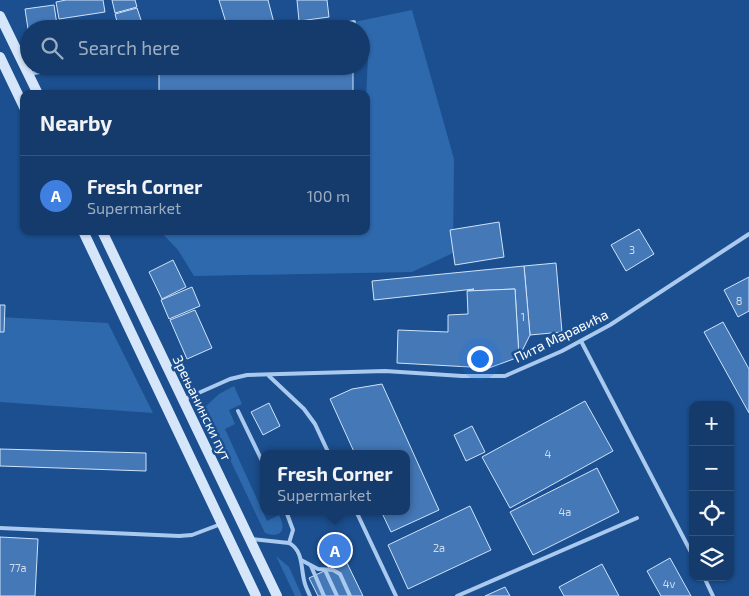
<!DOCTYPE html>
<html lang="en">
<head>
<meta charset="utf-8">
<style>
  :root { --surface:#143b6b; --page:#214673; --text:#f1f3f6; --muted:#9dadc1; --line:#33557e; --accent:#bca0f2 }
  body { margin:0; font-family:"Exo 2",sans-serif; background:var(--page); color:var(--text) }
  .controls { position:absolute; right:15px; bottom:15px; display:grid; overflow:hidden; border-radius:10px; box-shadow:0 1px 4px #0004 }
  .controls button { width:45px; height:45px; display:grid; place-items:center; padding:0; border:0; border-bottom:1px solid var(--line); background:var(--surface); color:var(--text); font:25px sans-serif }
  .you { position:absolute; left:479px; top:358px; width:18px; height:18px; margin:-12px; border:4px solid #fff; border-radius:50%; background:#1a73e8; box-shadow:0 0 0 8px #1a73e833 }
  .badge { display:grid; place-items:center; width:32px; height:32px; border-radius:50%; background:var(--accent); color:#fff; font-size:16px; font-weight:700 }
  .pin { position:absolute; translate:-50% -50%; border:2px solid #fff; box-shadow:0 1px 5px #0006 }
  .popup { position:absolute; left:260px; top:450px; width:150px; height:65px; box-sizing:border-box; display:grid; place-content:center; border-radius:10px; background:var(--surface); filter:drop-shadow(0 1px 4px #0005); font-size:16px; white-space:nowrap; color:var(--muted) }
  .popup b { font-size:19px; color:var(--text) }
  .popup::after { content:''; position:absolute; left:50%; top:100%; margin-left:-10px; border:10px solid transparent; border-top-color:var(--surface) }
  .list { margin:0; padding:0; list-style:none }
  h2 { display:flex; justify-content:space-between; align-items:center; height:65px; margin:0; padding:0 20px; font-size:21px }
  h2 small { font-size:16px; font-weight:400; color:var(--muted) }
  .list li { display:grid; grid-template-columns:32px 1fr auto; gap:15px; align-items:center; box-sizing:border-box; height:80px; padding:0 20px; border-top:1px solid var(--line) }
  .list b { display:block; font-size:19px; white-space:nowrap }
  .list p { margin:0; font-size:16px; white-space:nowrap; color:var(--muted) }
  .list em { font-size:16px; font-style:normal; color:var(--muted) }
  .icon { flex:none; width:28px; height:28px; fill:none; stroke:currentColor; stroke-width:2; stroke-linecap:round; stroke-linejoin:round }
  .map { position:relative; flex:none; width:749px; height:596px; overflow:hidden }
  .search { position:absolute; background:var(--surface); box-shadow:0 1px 4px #0004; left:20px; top:20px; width:350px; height:55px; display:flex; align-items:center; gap:12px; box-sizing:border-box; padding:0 18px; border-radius:28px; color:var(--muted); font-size:19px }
  .panel { position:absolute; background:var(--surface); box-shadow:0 1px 4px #0004; left:20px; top:90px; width:350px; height:145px; border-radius:10px }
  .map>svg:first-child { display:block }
</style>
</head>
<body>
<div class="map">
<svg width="749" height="596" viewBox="0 0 749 596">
  <rect width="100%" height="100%" fill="#1b4f8f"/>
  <g fill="#2e69ad">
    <polygon points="412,10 454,159 453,253 412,272 194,276 178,250 160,231 366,231 366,100 368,56 361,39 361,29 357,29 354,22"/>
    <polygon points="0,317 108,323 153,413 0,402"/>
    <path d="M 234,386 L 242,404 L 229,410 L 235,424 L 225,429 L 267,521 L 279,515 C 287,530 281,539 265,533 L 205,407 L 219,394 Z"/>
    <polygon points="276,556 289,567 302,596 295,596"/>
  </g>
  <g fill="#4478b7" stroke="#cfe3fa">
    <polygon points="66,0 103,0 105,12 59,19 56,2"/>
    <polygon points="112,0 135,0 137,7 115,13"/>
    <polygon points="219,0 268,0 274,23 253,29 228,29"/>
    <polygon points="297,0 327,0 329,17 299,21"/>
    <polygon points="54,5 57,25 28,29 25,9"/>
    <polygon points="137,8 144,29 119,29 115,14"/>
    <rect x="159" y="66" width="194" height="28"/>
    <polygon points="499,222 504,257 455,265 450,230"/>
    <polygon points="639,229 654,254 626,271 611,245"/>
    <polygon points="173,260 186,287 162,299 149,272"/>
    <polygon points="556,263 562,332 530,335 524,266"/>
    <polygon points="524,266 530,335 519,357 515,289 467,291 474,289 374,300 372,281"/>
    <polygon points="749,277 749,311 738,317 724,290"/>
    <polygon points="192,287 200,306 169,319 161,300"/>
    <polygon points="515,289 519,357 489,368 397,363 398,330 448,332 448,315 468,314 467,291"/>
    <polygon points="0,305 5,305 4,332 0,332"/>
    <polygon points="195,310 212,348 187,359 170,320"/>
    <polygon points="723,322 749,369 749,413 704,332"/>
    <polygon points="382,384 439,510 391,532 381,511 406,511 406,454 355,454 330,399 352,389"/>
    <polygon points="585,401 613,451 510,508 482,457"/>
    <polygon points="269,403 280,426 263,435 251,412"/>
    <polygon points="472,426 485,452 466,461 454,435"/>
    <polygon points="0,449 146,453 146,471 0,466"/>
    <polygon points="597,468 619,512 533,555 510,512"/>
    <polygon points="470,506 491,550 408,589 388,545"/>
    <polygon points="0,537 38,539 35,596 0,596"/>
    <polygon points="337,544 346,561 329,569 321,551"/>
    <polygon points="670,558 691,596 661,596 647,571"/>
    <polygon points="346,561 363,596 318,596 309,578"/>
    <polygon points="602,564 619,596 564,596 559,587"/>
    <polygon points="505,587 510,596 485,596"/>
  </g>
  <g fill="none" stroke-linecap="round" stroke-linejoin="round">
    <g stroke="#a9c9ee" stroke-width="4">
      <polyline points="319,29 354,22"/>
      <polyline points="29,74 71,66"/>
      <polyline points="581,341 693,556"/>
      <polyline points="269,376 304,409 315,424 329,454"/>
      <polyline points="185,399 230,379 247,375 385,371 462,376 505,376 562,351 610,325 749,234"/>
      <polyline points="238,411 264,465"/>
      <polyline points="286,511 293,530 289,543"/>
      <polyline points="356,511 396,596"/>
      <polyline points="0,528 179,536 192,535 221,524"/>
      <path d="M 251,539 L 289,543 C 303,550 301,568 304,580 C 305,586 308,591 310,596"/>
      <polyline points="301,560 318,569 333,570 340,574 350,596"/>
      <polyline points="311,566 324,596"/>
      <polyline points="325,570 337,596"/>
      <polyline points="704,577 713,596"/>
      <polyline points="457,596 637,518"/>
    </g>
    <g stroke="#d6e6fa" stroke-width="10">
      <polyline points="0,16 38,94"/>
      <polyline points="0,57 24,107"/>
      <polyline points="83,231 256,596"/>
      <polyline points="102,231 277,596"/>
    </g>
  </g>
  <g text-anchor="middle" stroke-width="5" stroke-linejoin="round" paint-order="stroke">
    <g font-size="11" fill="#d0dded">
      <text x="632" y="254">3</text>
      <text x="739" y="305">8</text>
      <text x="523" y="321">1</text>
      <text x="548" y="458">4</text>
      <text x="565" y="516">4a</text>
      <text x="439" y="552">2a</text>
      <text x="18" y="572">77a</text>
      <text x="669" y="588">4v</text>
    </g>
    <g font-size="14" fill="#fff" stroke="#1b4f8f">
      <text transform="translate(561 336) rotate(-26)" y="5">Пита Маравића</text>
      <text transform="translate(202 408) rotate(64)" y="5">Зрењанински пут</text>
    </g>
  </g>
</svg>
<div class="controls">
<button>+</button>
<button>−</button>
<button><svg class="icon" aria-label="locate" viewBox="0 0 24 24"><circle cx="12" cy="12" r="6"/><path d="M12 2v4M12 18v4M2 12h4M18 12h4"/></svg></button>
<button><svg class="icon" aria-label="layers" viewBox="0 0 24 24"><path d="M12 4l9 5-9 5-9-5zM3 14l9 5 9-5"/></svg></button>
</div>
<div class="you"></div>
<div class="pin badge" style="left:335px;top:550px;background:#3f7fe0">A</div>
<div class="popup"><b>Fresh Corner</b>Supermarket</div>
<div class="search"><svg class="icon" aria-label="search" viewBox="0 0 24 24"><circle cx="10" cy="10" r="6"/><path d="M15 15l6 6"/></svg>Search here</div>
<section class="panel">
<h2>Nearby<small></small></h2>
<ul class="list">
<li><span class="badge" style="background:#3f7fe0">A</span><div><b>Fresh Corner</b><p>Supermarket</p></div><em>100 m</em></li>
</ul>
</section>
</div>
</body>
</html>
